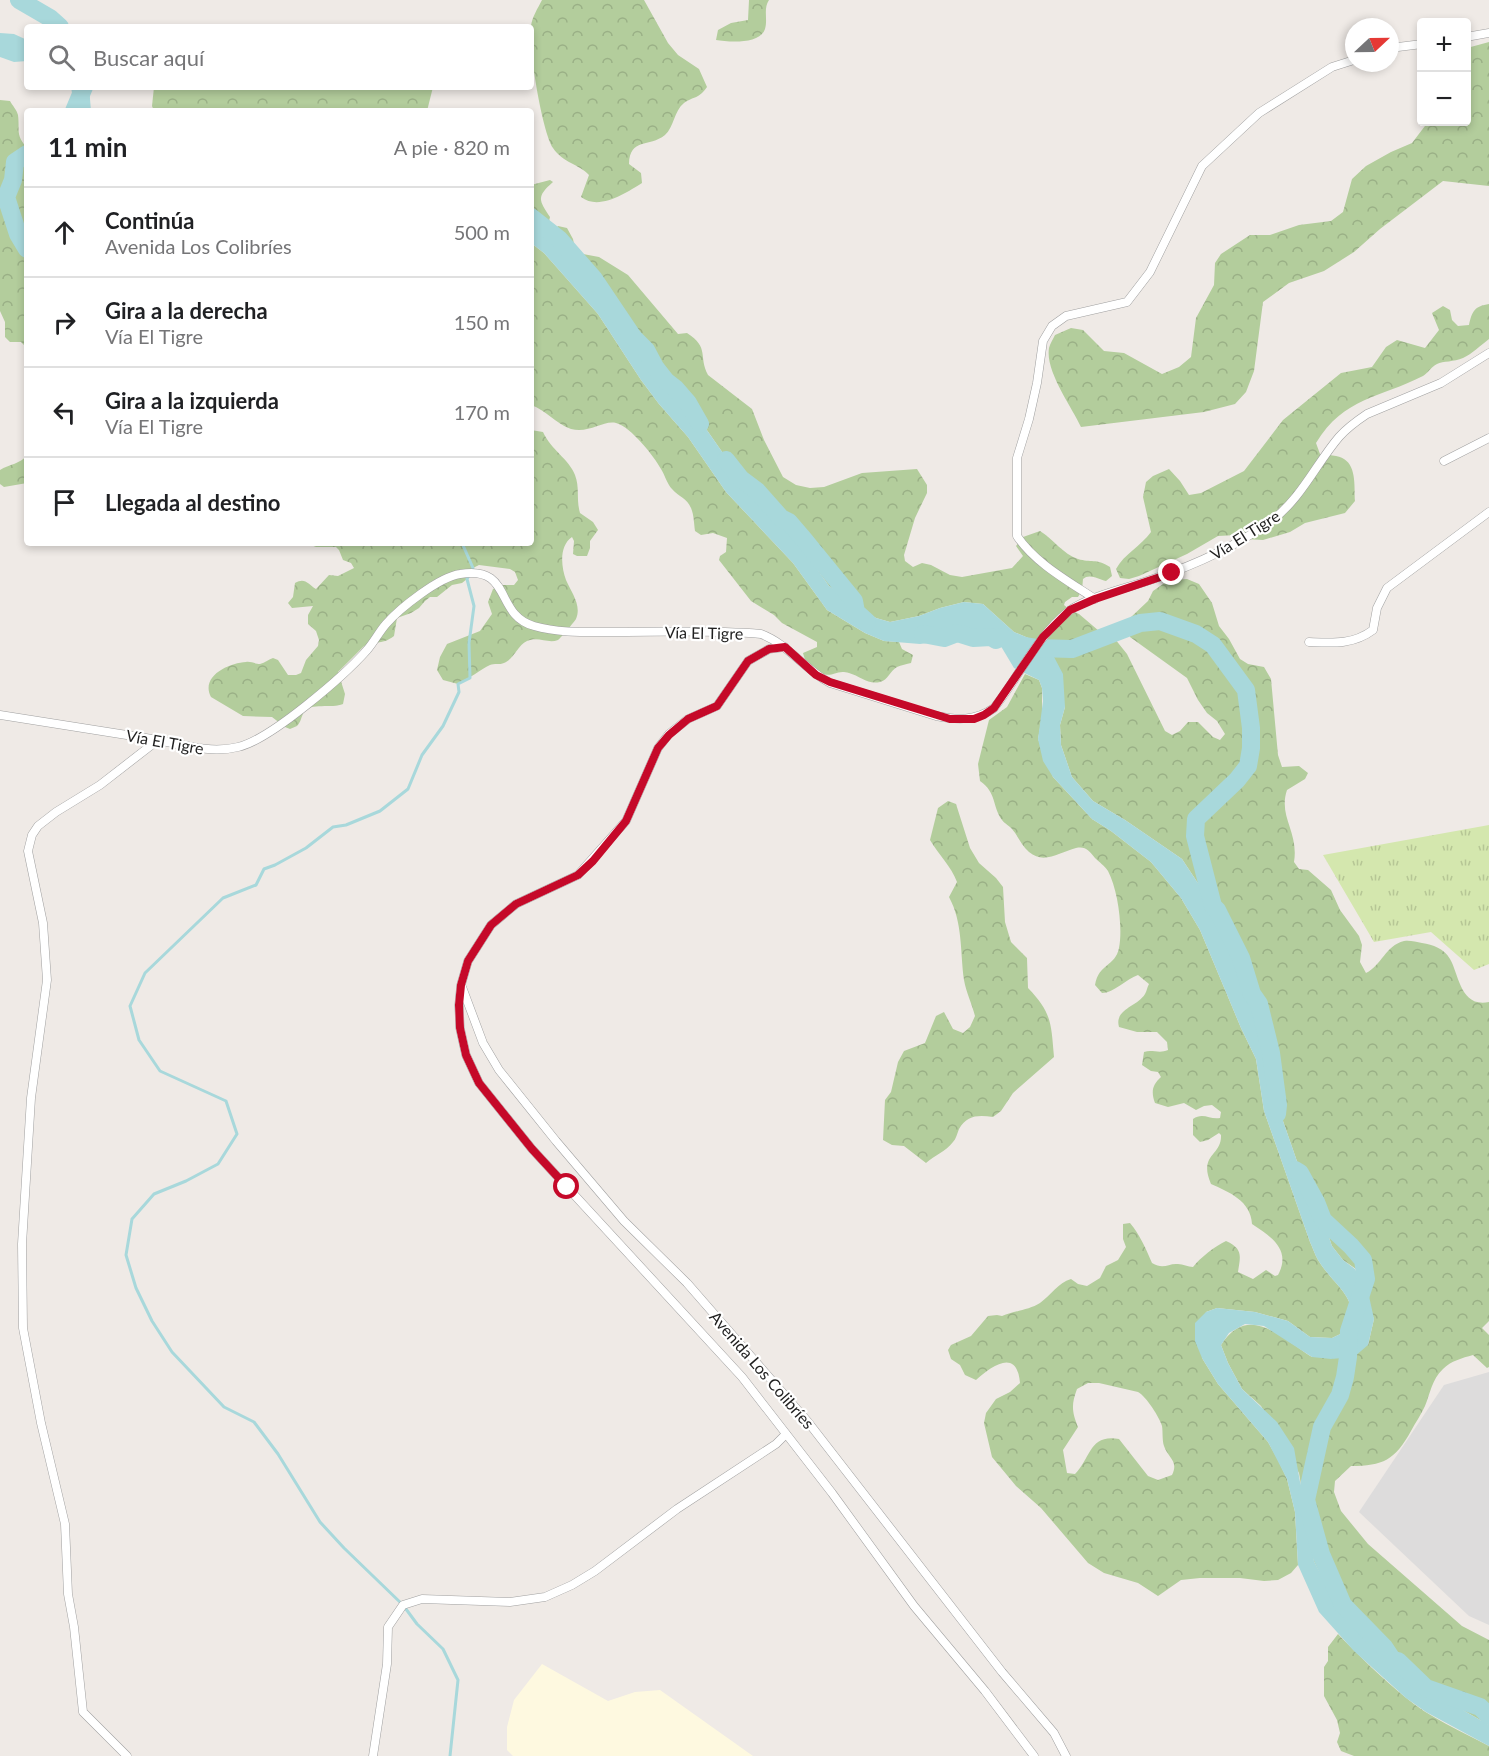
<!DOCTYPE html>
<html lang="es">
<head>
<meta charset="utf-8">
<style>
  :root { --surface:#fff; --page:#f2f2f2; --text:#202124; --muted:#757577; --line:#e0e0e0 }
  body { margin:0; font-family:Lato,sans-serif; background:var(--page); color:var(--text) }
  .controls { position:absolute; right:18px; top:18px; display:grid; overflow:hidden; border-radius:6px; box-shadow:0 3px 9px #0003 }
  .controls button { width:54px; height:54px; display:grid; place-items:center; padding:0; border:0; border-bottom:2px solid var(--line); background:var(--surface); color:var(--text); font:30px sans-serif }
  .compass { position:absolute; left:1345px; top:18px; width:54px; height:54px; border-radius:50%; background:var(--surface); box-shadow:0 3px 9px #0003; rotate:68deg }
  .stop { position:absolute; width:18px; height:18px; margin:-14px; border:4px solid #c50929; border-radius:50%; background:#fff }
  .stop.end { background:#c50929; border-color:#fff; box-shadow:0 2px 6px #0008 }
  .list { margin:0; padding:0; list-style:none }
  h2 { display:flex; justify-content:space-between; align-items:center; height:78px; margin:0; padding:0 24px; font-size:26px }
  h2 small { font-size:20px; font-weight:400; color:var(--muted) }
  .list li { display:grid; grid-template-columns:39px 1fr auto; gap:18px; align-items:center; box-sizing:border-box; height:90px; padding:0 24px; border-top:2px solid var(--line) }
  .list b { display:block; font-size:22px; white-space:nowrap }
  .list p { margin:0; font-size:20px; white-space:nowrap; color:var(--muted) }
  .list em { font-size:20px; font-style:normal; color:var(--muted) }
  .icon { flex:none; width:33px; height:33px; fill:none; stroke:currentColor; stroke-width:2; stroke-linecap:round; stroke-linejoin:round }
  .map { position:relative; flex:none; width:1489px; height:1756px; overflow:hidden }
  .search { position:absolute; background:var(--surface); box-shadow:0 3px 9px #0003; left:24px; top:24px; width:510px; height:66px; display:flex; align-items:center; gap:15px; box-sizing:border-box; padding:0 21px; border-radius:6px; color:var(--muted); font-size:22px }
  .panel { position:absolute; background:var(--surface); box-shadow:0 3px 9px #0003; left:24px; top:108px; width:510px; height:438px; border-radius:6px }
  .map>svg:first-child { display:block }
</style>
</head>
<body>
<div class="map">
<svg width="1489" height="1756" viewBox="0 0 1489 1756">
  <defs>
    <pattern id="grass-tufts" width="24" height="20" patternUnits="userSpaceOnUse" patternTransform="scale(1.5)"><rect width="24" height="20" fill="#d4e7ae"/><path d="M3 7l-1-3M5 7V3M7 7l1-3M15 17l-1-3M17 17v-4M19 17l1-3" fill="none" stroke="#b6c695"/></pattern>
    <pattern id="forest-crowns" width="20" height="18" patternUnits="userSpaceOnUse" patternTransform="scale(1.5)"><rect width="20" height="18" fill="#b3cd9c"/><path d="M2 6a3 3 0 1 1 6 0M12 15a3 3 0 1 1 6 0" fill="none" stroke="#9ab086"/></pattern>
  </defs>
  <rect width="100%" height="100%" fill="#efeae6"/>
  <polygon fill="#dddcdc" points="1489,1372 1489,1625 1469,1616 1359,1512 1444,1385"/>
  <polygon fill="#fef9e0" points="542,1664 608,1701 635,1692 660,1690 753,1756 513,1756 507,1750 507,1727 514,1700"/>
  <polygon fill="url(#grass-tufts)" points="1489,825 1489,964 1474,970 1431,932 1374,942 1323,855"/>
  <g fill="url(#forest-crowns)" fill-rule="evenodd">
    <path d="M 542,0 L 644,0 L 668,43 L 678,55 L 699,69 L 707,87 C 699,99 694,96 684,103 C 674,111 674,127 665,135 C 649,148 630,137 629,164 L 641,173 L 642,183 C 626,193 599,211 581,197 L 589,175 C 579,164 563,163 553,148 C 542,131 528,46 531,26 C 532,17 538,8 542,0 Z"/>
    <path d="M 749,0 L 769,0 C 763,9 768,19 765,29 C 760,45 728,42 716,40 L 718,30 L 731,23 L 748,20 Z"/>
    <path d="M 1489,42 L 1489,186 L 1443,181 L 1380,229 L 1354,252 L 1324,271 L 1289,283 L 1263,302 L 1254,371 L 1246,392 L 1235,404 L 1204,412 L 1081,427 C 1072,407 1045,371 1049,348 C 1050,344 1053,339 1055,335 L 1071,328 L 1083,330 L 1104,351 L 1124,353 L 1162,374 L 1179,367 L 1191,357 L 1196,318 L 1214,285 L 1215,263 L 1221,254 L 1250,235 L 1270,235 L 1299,225 L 1331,221 L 1343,212 L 1352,179 L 1366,166 L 1391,152 L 1412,143 L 1428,122 L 1466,122 L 1467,48 Z"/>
    <polygon points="154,87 433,87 427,111 154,111 152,106"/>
    <path d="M 0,100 L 10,101 C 12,105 17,110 18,115 C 20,131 15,134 27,148 L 27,348 L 21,342 L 10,342 L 5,337 L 5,322 L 0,311 Z"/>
    <path d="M 550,180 L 553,182 C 536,197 539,200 550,217 L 547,230 L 531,218 L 531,185 Z"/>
    <path d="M 558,226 L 567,228 L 573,239 L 575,249 L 583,254 L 599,257 L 628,275 L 678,334 L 687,333 C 710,348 698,356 708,375 L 752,409 L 764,440 L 783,477 L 796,485 L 810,488 L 824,487 L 862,473 L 917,469 L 927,485 L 927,493 L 915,518 L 904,555 L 905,561 L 913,567 L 922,563 L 931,565 L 950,575 L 962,577 L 1012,568 L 1023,556 L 1016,546 L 1023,537 L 1040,531 C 1053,539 1063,554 1078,559 C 1091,563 1096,558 1110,567 L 1112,576 L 1106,581 C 1098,579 1089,573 1083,579 L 1082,590 L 1078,597 L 1072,597 L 1065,602 L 1064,605 L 1070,610 L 1079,614 L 1099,631 L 1115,639 L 1127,654 L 1165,731 L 1172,735 L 1180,731 L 1188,722 L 1198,722 L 1213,737 L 1220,740 L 1225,734 L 1217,721 L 1207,713 L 1198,700 L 1187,678 L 1130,637 L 1130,618 L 1148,601 L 1153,591 L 1163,584 L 1173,580 L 1187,579 L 1199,584 L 1212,603 L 1219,626 L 1229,639 L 1240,659 L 1248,664 L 1264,667 L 1271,679 L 1278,755 L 1282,767 L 1299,766 L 1308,773 L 1305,779 L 1287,790 C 1278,817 1299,832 1294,862 L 1299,869 L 1308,870 L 1331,890 L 1340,910 L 1359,936 L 1362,945 L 1360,962 L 1366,973 C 1382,965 1385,946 1404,941 C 1410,940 1416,942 1422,943 C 1433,945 1444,948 1450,959 C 1459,974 1460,1008 1489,1002 L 1489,1321 L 1482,1328 L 1489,1335 L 1489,1367 L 1487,1368 L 1473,1355 C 1462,1358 1451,1361 1443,1369 C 1432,1379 1430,1394 1425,1406 C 1421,1415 1415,1423 1411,1431 C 1395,1460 1383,1466 1351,1466 L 1335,1481 L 1334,1492 L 1341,1511 L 1368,1544 L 1462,1626 L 1489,1640 L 1489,1725 L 1426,1689 L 1364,1637 L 1336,1606 L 1314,1561 L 1299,1473 L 1261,1406 L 1242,1389 L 1228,1363 L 1221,1345 C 1249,1302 1281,1338 1312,1357 L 1368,1345 L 1374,1319 L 1356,1269 L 1343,1260 L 1332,1246 L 1323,1220 L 1307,1190 L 1283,1121 L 1241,958 L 1213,906 L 1182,859 L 1125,820 L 1093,801 L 1072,777 L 1061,745 L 1060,725 L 1065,707 L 1033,640 L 1014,632 L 983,604 L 964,602 L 940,608 L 919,616 L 890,622 L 876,618 L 829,586 L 781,518 L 741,479 L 688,403 L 666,381 L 655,367 L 604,293 L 582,265 L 556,238 L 556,228 Z"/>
    <path d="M 531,243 L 544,253 L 598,314 L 641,380 L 659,404 L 688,437 L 726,492 L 793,563 L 827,610 L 865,633 L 884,641 L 899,642 L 902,649 L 913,655 L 911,663 C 907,664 901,665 897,667 C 890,671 888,680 880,682 C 868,685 860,676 849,673 C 833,668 832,683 813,668 C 807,663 805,661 803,653 L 817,647 L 817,642 L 782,623 L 774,615 L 751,601 L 719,560 L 720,556 L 726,552 L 727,538 L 713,533 L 701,535 L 695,531 C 694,524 694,515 691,508 C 687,498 679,497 672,489 C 667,484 665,475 661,469 C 654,456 631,427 616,423 C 603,420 589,434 571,429 C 556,424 546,410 531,405 Z"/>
    <path d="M 1489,304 L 1489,339 C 1481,345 1472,354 1463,358 C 1454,362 1443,361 1437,364 C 1431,367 1428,373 1423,376 C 1380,398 1344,397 1316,443 L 1320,454 C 1327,455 1339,455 1344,459 C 1357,467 1354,489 1355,501 L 1345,513 L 1305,523 L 1290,532 L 1263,540 L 1245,539 L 1237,535 L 1218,536 L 1187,554 L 1139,576 L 1129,579 L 1120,578 L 1116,569 C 1124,554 1141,546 1151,532 L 1143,497 L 1146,482 L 1153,476 L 1169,469 L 1180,481 L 1189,495 L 1201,493 L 1244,471 L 1283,420 L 1341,373 L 1372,367 L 1386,347 L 1397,340 L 1425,348 L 1439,330 L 1432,313 L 1443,306 L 1450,310 L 1452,320 L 1458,326 L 1469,325 C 1472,311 1475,306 1489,304 Z"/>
    <path d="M 531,430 L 543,432 C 551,450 569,459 575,475 C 580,488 576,499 580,513 L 593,522 L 598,530 L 590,541 L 590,548 L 587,556 L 577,556 L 573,554 L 574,541 L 572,537 C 559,546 561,566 566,580 C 571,592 582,605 576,619 C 574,622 561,638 558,640 C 548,644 538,636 527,641 C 517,646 514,659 504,663 C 500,665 494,663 490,665 C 481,669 469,679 458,684 L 443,680 L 437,670 L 440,657 L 447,644 L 480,631 L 492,614 L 488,602 L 493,589 L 503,585 L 514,585 L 518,580 L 515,572 L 510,569 L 479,565 L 473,568 L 467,579 L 462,583 L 452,585 L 437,597 L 430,597 L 425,601 L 419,608 L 411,613 L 397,618 L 394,636 C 381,646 373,640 363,647 L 338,672 L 345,694 L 343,704 C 332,709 310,702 304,712 C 301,717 301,722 297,726 L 290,729 L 285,727 L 272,717 L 243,716 L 211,697 C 200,676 229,663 246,662 C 250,661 256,664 260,664 C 265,663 269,659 273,658 L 278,660 L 288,675 L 296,675 L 301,673 L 306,660 L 318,646 L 319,640 L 316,631 L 308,624 L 308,615 L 313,606 L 292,608 L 288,603 L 293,597 L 295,583 C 305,577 308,584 316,589 L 329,575 L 338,576 L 354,568 L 351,563 L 343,560 L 339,550 L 336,547 L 316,547 L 306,543 L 531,543 Z"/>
    <path d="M 27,455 L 27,483 L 4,487 L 0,484 L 0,470 C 9,464 21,464 27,455 Z"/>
    <path d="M 1025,674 L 1039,680 L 1042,688 L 1042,717 L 1038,739 L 1053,777 L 1092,819 L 1111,831 L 1151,862 L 1181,898 L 1200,930 L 1241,1028 L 1256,1059 L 1264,1111 L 1310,1242 C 1313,1248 1315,1255 1318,1260 C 1335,1287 1352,1290 1355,1327 L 1332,1338 L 1310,1337 L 1288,1321 L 1255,1312 L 1217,1308 L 1206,1312 L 1202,1358 L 1218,1384 L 1268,1442 L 1278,1460 L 1287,1479 L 1295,1512 L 1298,1565 L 1291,1573 L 1278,1580 L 1264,1581 L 1240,1578 L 1200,1578 L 1181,1580 L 1158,1596 L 1138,1583 L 1104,1573 L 1088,1563 L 1041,1508 L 1016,1486 L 992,1457 L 984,1423 L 986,1413 L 996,1399 L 1010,1392 L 1020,1383 C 1017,1347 991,1367 976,1380 L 965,1375 L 960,1365 L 951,1359 L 948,1350 L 951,1345 L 971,1336 L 988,1316 L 997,1315 L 1002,1316 C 1014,1311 1029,1310 1040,1303 C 1051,1295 1058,1283 1071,1279 L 1078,1284 L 1087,1286 L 1100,1278 L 1106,1266 L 1118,1260 L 1126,1247 L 1123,1239 L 1123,1224 L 1130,1223 C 1140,1235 1146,1249 1152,1263 C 1164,1270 1168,1263 1178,1264 C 1183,1264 1188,1267 1193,1267 C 1200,1258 1215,1246 1226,1241 C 1244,1249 1240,1257 1238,1272 L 1253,1279 L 1266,1270 L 1275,1276 L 1278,1275 C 1292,1249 1270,1236 1252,1224 C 1251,1201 1229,1192 1211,1184 C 1198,1154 1222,1156 1221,1135 L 1219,1133 L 1208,1140 L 1200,1142 L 1193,1135 L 1193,1119 C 1203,1112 1210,1120 1220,1118 L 1221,1112 L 1212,1105 L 1204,1106 L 1196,1110 L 1184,1103 L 1168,1107 L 1155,1103 C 1151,1092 1152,1085 1161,1077 L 1158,1072 L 1151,1071 L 1142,1065 L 1144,1052 C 1152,1049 1159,1054 1168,1050 L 1167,1042 L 1157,1032 L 1137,1032 L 1119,1027 C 1114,1009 1137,1007 1145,994 C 1147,991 1147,987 1149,984 L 1138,975 C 1126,979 1114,993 1102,993 L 1095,985 C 1099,963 1115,967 1119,948 C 1123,928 1118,890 1108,871 C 1105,866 1099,862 1095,858 C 1089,851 1086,846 1076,848 C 1060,852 1044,865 1029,852 C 1022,846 1018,836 1012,829 C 1010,826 1005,824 1002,820 C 992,806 997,793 980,781 L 978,764 L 989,720 L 1007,707 ZM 1088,1383 L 1099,1383 L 1138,1392 C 1146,1396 1160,1418 1162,1426 C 1163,1432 1162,1440 1164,1446 C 1168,1458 1179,1461 1172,1475 L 1158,1480 L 1148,1476 L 1119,1439 C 1089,1434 1091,1458 1075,1474 L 1067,1473 L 1063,1450 L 1078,1427 C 1072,1412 1071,1405 1077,1389 Z"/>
    <path d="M 948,801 L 956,804 L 970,848 L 979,863 L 996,878 L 1003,887 L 1005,922 L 1011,942 L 1027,958 L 1028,988 C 1052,1013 1051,1023 1054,1057 L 1013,1093 L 1001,1111 L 993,1117 C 978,1115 967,1115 959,1129 C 957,1134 956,1139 953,1142 C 945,1152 935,1155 926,1163 L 904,1146 L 892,1145 L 883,1140 L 885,1100 L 891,1092 L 898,1062 L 904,1051 L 925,1043 L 936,1016 L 944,1012 L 953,1029 L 963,1033 L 970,1027 L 975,1016 C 972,1004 966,992 964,980 C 960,951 963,923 949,897 L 957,882 C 951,866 939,855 930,840 L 938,808 Z"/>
    <path d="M 1338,1634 C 1359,1656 1382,1678 1405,1697 C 1430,1718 1461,1731 1489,1746 L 1489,1756 L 1354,1756 L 1341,1751 L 1337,1742 L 1340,1733 L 1337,1720 L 1324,1696 L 1324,1667 L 1328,1661 L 1328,1647 Z"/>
  </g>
  <g fill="#a8d8db">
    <polygon points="0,33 14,34 27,40 27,61 14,62 0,57"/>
    <polygon points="71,87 89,87 91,111 75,111"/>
    <path d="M 531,218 L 559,239 L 582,265 L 666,381 L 688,403 L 741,479 L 781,518 L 829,586 L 876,618 L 890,622 L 919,616 L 940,608 L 964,602 L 983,604 L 1014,632 L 1033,640 L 1053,655 L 1063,674 L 1065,707 L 1060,725 L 1061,745 L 1072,777 L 1093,801 L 1125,820 L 1182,859 L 1213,906 L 1241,958 L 1268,1038 L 1283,1121 L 1307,1190 L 1323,1220 L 1332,1246 L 1343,1260 L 1355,1269 L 1369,1296 L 1374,1319 L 1368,1345 L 1354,1357 L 1331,1359 L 1312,1357 L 1264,1326 L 1245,1324 L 1229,1333 L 1221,1345 L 1228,1363 L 1242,1389 L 1277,1422 L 1294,1448 L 1314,1561 L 1336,1606 L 1365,1637 L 1426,1689 L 1489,1725 L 1489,1746 L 1426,1712 L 1406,1698 L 1354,1651 L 1319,1612 L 1298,1565 L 1295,1512 L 1287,1479 L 1268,1442 L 1218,1384 L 1202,1358 L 1195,1341 L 1195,1323 L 1206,1312 L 1217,1308 L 1255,1312 L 1288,1321 L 1310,1337 L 1332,1338 L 1355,1327 C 1352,1290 1335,1287 1318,1260 C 1315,1255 1313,1248 1310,1242 L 1264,1111 L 1256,1059 L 1241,1028 L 1200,930 L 1181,898 L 1151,862 L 1111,831 L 1092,819 L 1053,777 L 1043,761 L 1038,739 L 1043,701 L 1042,688 L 1039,680 L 1014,668 L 999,643 L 978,631 L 963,631 L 935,642 L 920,644 L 884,641 L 865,633 L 827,610 L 793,563 L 726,492 L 688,437 L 659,404 L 641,380 L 598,314 L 544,253 L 531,243 Z"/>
  </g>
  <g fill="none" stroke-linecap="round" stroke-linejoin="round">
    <polyline stroke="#a8d8db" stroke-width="3" points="450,1756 458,1680 443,1649 417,1624 403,1605 344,1548 320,1522 278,1454 254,1422 224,1407 172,1352 152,1321 136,1288 126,1255 132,1219 154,1194 186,1181 218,1164 237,1134 226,1101 160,1071 139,1040 130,1006 145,973 223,898 256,885 264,869 275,865 306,848 333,827 346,825 380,811 408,789 422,755 443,726 459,692 458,684 470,678 469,643 474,606 467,579 473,568 462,543"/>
    <g stroke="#a8d8db" stroke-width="18">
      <polyline points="19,0 50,18 60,27"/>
      <polyline points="74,111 84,87"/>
      <polyline points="27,154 15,162 13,180 6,197 18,234 27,249"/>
      <polyline points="531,217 559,239 594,279 633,337 646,350 655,367 666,381 675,388 688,403 700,424"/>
      <polyline points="726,460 741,479 757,491 781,518 789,522 801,536 854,601 856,612 867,622"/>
      <polyline points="923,634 944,638 957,633 973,638 991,637 996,640 1002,637 1018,645 1036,648 1072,649 1140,623 1160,621 1196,634 1213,645 1246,690 1251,728 1251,748 1248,766 1237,780 1196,819 1195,836 1213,906 1217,910 1241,958 1252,994 1259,1004 1271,1053 1278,1105 1277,1114"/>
      <polyline points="1295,1170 1300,1173 1316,1202 1323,1220 1351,1246 1363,1260 1366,1279 1349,1331 1348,1357 1345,1377 1340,1395 1322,1427 1306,1500 1321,1554 1343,1605 1384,1647 1394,1662 1398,1661 1426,1688 1480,1707 1489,1716"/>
    </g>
    <defs>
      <g id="street">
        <polyline points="1466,37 1489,33"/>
        <polyline points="1390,48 1422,44"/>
        <polyline points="1444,461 1489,438"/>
        <path d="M 1095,599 C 1068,581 1035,563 1017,536 L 1017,458 L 1029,419 L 1037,383 L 1043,341 L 1052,326 L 1066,316 L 1127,302 L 1150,272 L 1202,166 L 1259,113 L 1332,67 L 1354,60"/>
        <path d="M 1309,642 C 1332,643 1353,645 1373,630 L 1377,608 L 1387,588 L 1489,512"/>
        <polyline points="785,647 769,649 748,661 717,706 688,719 669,734 658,748 626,821 578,875 516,904 491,925 468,961 461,985 459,1005 460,1028 466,1055 479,1083 532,1149 742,1377 832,1493 914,1606 985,1691 1034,1756"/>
        <path d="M 0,715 C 51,723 102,731 152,739 C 181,744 209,754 238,747 C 270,740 344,676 367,650 C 374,642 379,632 386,624 C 400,608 439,577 460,574 C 513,565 494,615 534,626 C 558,633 586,632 611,632 C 661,632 711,630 761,634 C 788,644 805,670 830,683 L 936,716 C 957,720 976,721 994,708 C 1019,677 1036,637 1069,611 C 1086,597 1131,587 1153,579 C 1195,565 1235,547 1271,521 C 1301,499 1316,464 1339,437 C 1347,428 1358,420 1367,414 L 1441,383 L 1489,353"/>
        <polyline points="462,987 483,1043 499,1070 556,1141 624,1221 687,1283 808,1422 1002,1672 1054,1733 1066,1756"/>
        <polyline points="127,1756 83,1712 74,1627 68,1594 65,1524 41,1423 23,1328 22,1244 31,1098 47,980 43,923 28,851 32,835 38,826 56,812 100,785 158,740"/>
        <polyline points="373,1756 387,1664 388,1627 403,1605 422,1599 510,1602 545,1597 572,1585 595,1571 677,1509 776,1444 786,1434"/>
      </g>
    </defs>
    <use href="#street" stroke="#a0a0a0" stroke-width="9"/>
    <use href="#street" stroke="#fff" stroke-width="8"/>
  </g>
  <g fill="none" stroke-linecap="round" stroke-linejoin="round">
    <polyline stroke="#c50929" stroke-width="8" points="567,1187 532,1149 479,1083 466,1055 460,1028 459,1005 461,985 468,961 491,925 516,904 578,875 593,861 626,821 658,748 669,735 688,719 717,706 748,661 769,649 785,647 816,675 830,682 950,719 974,719 984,715 994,708 1043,637 1070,610 1095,599 1172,573"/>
  </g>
  <g text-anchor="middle" stroke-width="4.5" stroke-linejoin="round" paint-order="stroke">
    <g font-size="16" fill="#1f1f1f" stroke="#fff">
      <text transform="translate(1245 535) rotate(-32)" y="6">Vía El Tigre</text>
      <text transform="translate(704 633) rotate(1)" y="6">Vía El Tigre</text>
      <text transform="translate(165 742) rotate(10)" y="6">Vía El Tigre</text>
      <text transform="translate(762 1370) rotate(49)" y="6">Avenida Los Colibríes</text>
    </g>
  </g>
</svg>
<div class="controls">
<button>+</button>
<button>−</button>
</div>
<svg class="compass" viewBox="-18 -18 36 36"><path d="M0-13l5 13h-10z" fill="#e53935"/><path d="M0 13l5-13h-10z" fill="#757577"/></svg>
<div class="stop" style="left:567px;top:1187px"></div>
<div class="stop end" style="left:1172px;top:573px"></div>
<div class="search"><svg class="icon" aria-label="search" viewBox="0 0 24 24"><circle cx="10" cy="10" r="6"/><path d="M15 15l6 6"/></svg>Buscar aquí</div>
<section class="panel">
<h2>11 min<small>A pie · 820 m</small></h2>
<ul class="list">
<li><svg class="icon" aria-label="ahead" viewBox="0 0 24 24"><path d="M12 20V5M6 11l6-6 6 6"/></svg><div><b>Continúa</b><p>Avenida Los Colibríes</p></div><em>500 m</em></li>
<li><svg class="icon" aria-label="right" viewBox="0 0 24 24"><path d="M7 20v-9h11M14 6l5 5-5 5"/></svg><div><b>Gira a la derecha</b><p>Vía El Tigre</p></div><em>150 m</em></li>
<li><svg class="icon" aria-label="left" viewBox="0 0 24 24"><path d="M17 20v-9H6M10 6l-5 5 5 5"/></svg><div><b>Gira a la izquierda</b><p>Vía El Tigre</p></div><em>170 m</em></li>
<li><svg class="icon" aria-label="arrive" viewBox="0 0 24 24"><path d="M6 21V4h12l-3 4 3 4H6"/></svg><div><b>Llegada al destino</b></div></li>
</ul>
</section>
</div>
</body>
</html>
